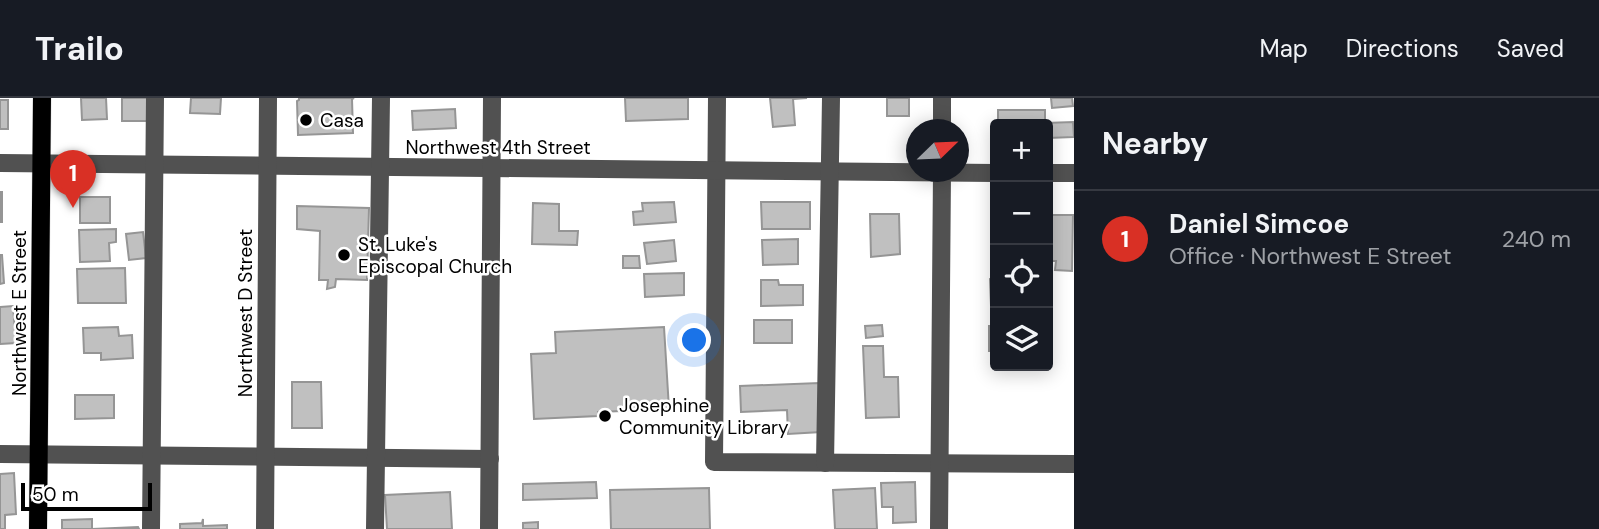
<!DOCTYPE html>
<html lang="en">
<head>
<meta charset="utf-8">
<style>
  :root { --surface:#171b24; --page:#242831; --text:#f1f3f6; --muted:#9ea1a6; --line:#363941; --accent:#d93025 }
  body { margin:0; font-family:"DM Sans",sans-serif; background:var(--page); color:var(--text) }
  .controls { position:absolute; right:21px; top:21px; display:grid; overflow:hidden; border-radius:7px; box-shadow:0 4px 18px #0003 }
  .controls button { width:63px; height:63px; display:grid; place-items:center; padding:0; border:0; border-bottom:2px solid var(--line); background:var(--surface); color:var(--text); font:35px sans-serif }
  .compass { position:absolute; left:906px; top:21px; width:63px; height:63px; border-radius:50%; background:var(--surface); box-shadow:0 4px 18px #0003; rotate:67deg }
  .scale { position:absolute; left:21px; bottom:18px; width:131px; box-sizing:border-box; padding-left:7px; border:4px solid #000; border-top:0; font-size:19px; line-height:24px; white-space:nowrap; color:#000; -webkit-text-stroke:5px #fff; paint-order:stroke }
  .you { position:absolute; left:695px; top:243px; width:24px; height:24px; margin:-18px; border:5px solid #fff; border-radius:50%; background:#1a73e8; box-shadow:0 0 0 10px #1a73e833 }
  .badge { display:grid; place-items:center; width:46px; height:46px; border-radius:50%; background:var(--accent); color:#fff; font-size:23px; font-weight:700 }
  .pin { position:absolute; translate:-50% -58px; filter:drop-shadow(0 2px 4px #0008) }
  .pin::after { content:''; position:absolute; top:37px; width:24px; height:21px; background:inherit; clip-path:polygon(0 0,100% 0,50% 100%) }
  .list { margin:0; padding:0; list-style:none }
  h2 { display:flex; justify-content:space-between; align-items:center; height:91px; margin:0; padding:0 28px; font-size:30px }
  h2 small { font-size:23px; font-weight:400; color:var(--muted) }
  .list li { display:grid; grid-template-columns:46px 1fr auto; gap:21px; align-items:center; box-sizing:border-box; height:98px; padding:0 28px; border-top:2px solid var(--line) }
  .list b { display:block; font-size:26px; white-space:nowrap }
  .list p { margin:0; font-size:23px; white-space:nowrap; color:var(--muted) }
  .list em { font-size:23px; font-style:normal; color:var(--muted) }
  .icon { flex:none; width:38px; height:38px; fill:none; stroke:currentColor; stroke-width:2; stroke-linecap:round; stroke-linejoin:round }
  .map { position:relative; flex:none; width:1074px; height:431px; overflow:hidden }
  header { display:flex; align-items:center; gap:42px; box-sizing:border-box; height:98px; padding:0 35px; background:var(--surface); border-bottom:2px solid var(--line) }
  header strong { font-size:33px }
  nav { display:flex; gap:38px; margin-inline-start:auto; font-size:24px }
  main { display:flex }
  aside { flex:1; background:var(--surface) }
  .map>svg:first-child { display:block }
</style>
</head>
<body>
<header>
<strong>Trailo</strong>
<nav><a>Map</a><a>Directions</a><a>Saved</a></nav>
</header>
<main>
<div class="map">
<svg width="1074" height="431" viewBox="0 0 1074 431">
  <rect width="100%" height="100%" fill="#fff"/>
  <g fill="#c0c0c0" stroke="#959595" stroke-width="2">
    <polygon points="81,0 106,0 107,21 82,22"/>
    <rect x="122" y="0" width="25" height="23"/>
    <polygon points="191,0 221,0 220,16 190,15"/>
    <polygon points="299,0 354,0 352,1 353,35 298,37 297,3 299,2"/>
    <polygon points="625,0 688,0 688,21 626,23"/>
    <polygon points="770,0 807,0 793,1 795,27 773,29"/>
    <rect x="887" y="0" width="22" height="18"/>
    <polygon points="1051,0 1072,0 1073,8 1052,10"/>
    <rect x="0" y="2" width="8" height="29"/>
    <polygon points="455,11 456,30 413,32 412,13"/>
    <polygon points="998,12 1045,12 1045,25 1073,24 1074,39 1048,40 1048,26 998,26"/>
    <rect x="0" y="94" width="2" height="30"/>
    <rect x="80" y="99" width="30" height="26"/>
    <polygon points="674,104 676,124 634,127 633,114 643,113 642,105"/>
    <polygon points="761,104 810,104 810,131 762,131"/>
    <polygon points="533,105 559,106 559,133 578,133 577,147 532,146"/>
    <polygon points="297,108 369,110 367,182 336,181 335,189 327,191 328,182 319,182 320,133 297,131"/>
    <rect x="993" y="113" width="2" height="22"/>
    <polygon points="870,116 899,116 900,156 871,159"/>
    <polygon points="1048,117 1073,117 1072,173 1055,172 1056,163 1048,163"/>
    <polygon points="116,131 116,144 109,145 110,163 80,164 79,132"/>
    <polygon points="143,134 146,160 129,162 126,136"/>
    <polygon points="798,141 798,166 763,167 762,142"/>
    <polygon points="674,142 676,163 647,166 644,145"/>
    <polygon points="0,157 2,157 4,185 0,186"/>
    <polygon points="623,158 639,158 640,170 623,170"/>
    <polygon points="125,170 126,205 78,205 77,171"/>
    <polygon points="684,175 684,197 645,199 644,176"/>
    <polygon points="995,180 995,207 991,207 990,181"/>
    <polygon points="761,182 778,182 779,187 803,187 803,207 761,208"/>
    <polygon points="13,208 16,245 0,246 0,209"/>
    <rect x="754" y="222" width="38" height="23"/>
    <polygon points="882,227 883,238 866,240 865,228"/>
    <rect x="989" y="228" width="6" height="25"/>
    <polygon points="118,229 119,238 132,237 133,260 101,262 101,255 84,255 83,230"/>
    <polygon points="664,229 669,311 598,314 598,318 534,321 531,256 556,255 555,234"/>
    <polygon points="863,248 883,248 884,279 898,279 899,319 866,320"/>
    <polygon points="292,284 321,284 322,330 292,330"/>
    <polygon points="819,285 821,334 788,336 787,312 741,314 740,288"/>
    <polygon points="75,297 114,297 114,320 75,321"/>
    <polygon points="14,375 16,416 5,417 5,431 0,431 0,376"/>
    <polygon points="596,384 597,400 523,402 523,386"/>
    <polygon points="915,384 916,424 893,425 893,409 882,409 881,385"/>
    <polygon points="709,390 710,431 611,431 610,392"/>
    <polygon points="875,390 877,431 835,431 833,392"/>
    <polygon points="450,394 452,431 387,431 385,397"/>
    <polygon points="92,421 92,431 138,429 139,431 62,431 62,422"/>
    <polygon points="203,421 203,428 227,427 227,431 180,431 180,426 202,425"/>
    <polygon points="538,424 538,431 523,431 523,425"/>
  </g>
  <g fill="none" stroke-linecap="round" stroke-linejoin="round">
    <defs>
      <polyline id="major" points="38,431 42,0"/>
    </defs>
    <use href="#major" stroke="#dbdbdb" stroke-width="19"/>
    <g stroke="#515151" stroke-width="18">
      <polyline points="717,0 714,364 1074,366"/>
      <polyline points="942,32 942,0"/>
      <polyline points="0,65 995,75"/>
      <polyline points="1048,75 1074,75"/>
      <polyline points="0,356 490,361"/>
      <polyline points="825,365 831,0"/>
      <polyline points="151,431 155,0"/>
      <polyline points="265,431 268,0"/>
      <polyline points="375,431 381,0"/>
      <polyline points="489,431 492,0"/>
      <polyline points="939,431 942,74"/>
    </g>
    <use href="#major" stroke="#000" stroke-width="18"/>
  </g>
  <g fill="#000" stroke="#fff" stroke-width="2.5">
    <circle cx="306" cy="22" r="7"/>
    <circle cx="344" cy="157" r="7"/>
    <circle cx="605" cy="318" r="7"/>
  </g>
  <g text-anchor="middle" stroke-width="5" stroke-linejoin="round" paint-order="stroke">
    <g font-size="19" fill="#000" stroke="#fff" text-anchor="start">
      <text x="320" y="29">Casa</text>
      <text x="358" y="153">St. Luke's<tspan x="358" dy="22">Episcopal Church</tspan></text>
      <text x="619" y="314">Josephine<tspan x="619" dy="22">Community Library</tspan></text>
    </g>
    <g font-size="19" fill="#000" stroke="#fff">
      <text x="498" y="56">Northwest 4th Street</text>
      <text transform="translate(19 215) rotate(-90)" y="7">Northwest E Street</text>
      <text transform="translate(245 215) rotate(-90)" y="7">Northwest D Street</text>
    </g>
  </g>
</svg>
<div class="controls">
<button>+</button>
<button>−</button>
<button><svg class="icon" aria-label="locate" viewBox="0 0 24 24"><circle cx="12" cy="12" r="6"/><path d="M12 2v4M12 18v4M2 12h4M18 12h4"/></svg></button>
<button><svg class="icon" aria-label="layers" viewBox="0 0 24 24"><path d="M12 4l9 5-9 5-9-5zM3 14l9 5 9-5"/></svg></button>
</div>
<svg class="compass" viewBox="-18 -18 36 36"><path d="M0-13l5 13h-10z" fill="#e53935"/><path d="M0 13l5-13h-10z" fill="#9ea1a6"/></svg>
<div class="scale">50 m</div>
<div class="you"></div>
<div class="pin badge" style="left:73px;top:110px">1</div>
</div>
<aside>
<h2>Nearby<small></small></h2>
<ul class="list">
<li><span class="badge">1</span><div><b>Daniel Simcoe</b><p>Office · Northwest E Street</p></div><em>240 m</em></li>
</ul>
</aside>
</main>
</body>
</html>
